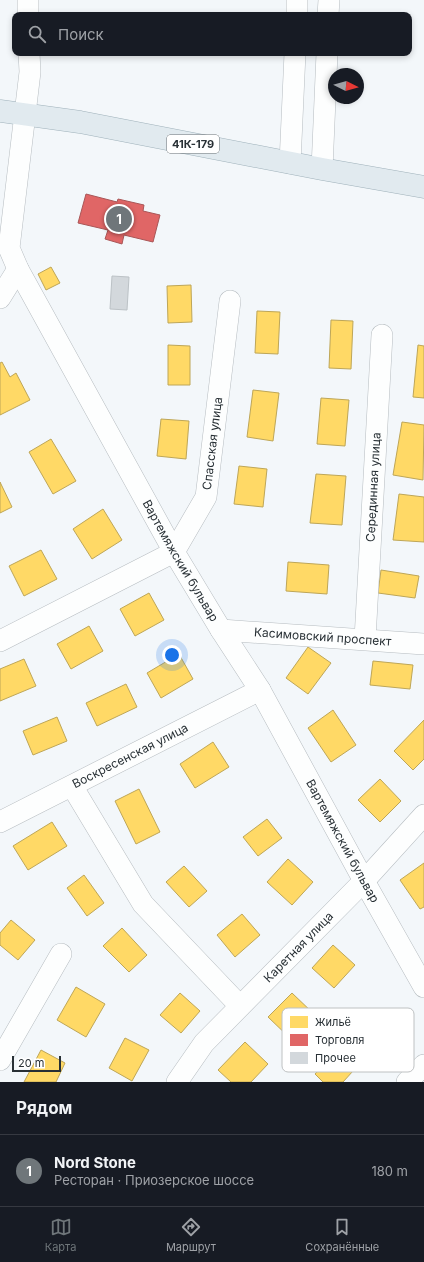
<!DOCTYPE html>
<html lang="ru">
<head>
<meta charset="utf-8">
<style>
  :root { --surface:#171b24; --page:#20242c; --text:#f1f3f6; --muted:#9ea1a6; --line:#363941; --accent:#6f767a }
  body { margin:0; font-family:Inter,sans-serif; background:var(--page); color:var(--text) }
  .compass { position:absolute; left:328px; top:68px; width:36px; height:36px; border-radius:50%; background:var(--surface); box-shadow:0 2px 6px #0003; rotate:95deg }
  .scale { position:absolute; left:12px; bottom:10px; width:49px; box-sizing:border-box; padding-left:4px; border:2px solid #283035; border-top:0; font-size:11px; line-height:14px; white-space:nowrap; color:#283035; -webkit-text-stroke:3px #fff; paint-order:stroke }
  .you { position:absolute; left:172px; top:655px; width:14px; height:14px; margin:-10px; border:3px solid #fff; border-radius:50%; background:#1a73e8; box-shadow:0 0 0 6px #1a73e833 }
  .badge { display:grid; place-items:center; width:26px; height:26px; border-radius:50%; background:var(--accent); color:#fff; font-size:13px; font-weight:700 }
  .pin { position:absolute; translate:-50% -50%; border:2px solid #fff; box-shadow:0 1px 4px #0006 }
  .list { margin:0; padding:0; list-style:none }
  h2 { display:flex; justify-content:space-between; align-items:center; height:52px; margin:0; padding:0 16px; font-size:17px }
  h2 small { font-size:13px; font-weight:400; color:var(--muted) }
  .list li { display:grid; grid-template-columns:26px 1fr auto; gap:12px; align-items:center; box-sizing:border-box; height:72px; padding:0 16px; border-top:1px solid var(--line) }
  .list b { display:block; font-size:15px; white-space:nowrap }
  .list p { margin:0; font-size:13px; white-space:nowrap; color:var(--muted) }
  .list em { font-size:13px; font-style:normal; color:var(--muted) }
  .icon { flex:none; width:22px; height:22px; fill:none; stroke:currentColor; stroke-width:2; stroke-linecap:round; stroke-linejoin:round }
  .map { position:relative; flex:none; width:424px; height:1082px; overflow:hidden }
  .search { position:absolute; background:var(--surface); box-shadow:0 2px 6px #0003; left:12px; right:12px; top:12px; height:44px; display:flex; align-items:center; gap:10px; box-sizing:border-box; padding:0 14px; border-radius:8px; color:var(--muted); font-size:15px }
  .sheet { height:124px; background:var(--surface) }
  nav { display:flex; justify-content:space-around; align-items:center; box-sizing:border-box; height:56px; border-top:1px solid var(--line); background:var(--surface); font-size:11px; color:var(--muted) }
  nav a { display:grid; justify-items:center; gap:2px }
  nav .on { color:var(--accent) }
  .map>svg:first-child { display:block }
</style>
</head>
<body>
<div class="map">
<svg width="424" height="1082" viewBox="0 0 424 1082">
  <rect width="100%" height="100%" fill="#f3f7fa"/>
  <g fill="#ffd966" stroke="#bea657">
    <polygon points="51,267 60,283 46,290 38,274"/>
    <polygon points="191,285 192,322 168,323 167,286"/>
    <polygon points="257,311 280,312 278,354 255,353"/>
    <polygon points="331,320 353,321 351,369 329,368"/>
    <polygon points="168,345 190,346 190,385 168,385"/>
    <polygon points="418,345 424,346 424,398 413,397"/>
    <polygon points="2,362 10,377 16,373 30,400 0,415 0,363"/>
    <polygon points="253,390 279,393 273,441 247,437"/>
    <polygon points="321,398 349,400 345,446 317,444"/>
    <polygon points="161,419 189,421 186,459 157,456"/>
    <polygon points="402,422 424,425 423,480 393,475"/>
    <polygon points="51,439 76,481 53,494 29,452"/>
    <polygon points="239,466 267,469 263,507 234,504"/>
    <polygon points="316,474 346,476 342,525 310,523"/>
    <polygon points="0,482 12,507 0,513"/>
    <polygon points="399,494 424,497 424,542 393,540"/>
    <polygon points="103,509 122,540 92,559 73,529"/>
    <polygon points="41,550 57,579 24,596 9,566"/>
    <polygon points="288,562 329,565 327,594 286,591"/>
    <polygon points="381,570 419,576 415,598 378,593"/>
    <polygon points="149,593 164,620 135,636 120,609"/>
    <polygon points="89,626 103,651 71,669 57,644"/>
    <polygon points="308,647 331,663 308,694 286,678"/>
    <polygon points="179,654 193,679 161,698 147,673"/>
    <polygon points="24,659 36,686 0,701 0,669"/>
    <polygon points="373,661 413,665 410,689 370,685"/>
    <polygon points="126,684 137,707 97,726 86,703"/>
    <polygon points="333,710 356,745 331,762 308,728"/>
    <polygon points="57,717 67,741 33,755 23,731"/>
    <polygon points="424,720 424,759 413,770 394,751"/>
    <polygon points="213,742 229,767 195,788 180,764"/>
    <polygon points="380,779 401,801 380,822 358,800"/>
    <polygon points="139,789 160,832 136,844 115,801"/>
    <polygon points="267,819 282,838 258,856 243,837"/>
    <polygon points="52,822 67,846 28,870 13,846"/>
    <polygon points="288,859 313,882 292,905 267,882"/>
    <polygon points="424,863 424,907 420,909 400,880"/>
    <polygon points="184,866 207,891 189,907 166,882"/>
    <polygon points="84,875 104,903 87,916 67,888"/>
    <polygon points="242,914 260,935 235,957 217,935"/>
    <polygon points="11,920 35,940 18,960 0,945 0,933"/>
    <polygon points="122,928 147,955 129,972 103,946"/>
    <polygon points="333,945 355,965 334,988 312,968"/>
    <polygon points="76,987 105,1004 86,1037 57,1020"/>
    <polygon points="180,993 200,1011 181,1033 160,1015"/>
    <polygon points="292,993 315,1015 292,1040 268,1017"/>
    <polygon points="125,1038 149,1050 132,1081 109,1068"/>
    <polygon points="245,1042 268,1064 251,1082 231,1082 218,1070"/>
    <polygon points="41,1050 65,1063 56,1082 24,1082"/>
    <polygon points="334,1053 353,1071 343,1082 323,1082 315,1074"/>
  </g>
  <polygon fill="#e06666" stroke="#a95657" points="86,194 117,202 118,199 144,205 143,211 160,215 153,242 124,235 122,244 105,239 108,230 78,223"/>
  <polygon fill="#d3d8dc" stroke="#bcc2c6" points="112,276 129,277 127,310 110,309"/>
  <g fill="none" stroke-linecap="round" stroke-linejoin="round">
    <defs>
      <g id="minor">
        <polyline points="28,0 28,15"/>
        <polyline points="297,15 297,0"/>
        <polyline points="328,15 329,0"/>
        <path id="s1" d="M 29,53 L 30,72 L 9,248 L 18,269 L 174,552 L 221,630 L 260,690 L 364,881 L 424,987"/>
        <polyline points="290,163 295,53"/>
        <polyline points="322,169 327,53"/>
        <polyline points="0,298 18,269"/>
        <path id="s2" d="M 221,630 L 424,644"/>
        <path id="s3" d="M 365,639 L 382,335"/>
        <path id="s4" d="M 0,641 L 174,552 L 206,497 L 230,301"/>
        <polyline points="72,786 143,904 240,1006"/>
        <path id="s5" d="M 0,822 L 260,690"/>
        <polyline points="0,1060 61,954"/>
        <path id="s6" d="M 177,1082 L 204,1043 L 364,881 L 424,815"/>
        <polyline points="407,1082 424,1065"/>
      </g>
      <polyline id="major" points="0,111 80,122 322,169 424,187"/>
    </defs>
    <use href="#minor" stroke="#b6bcc0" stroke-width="22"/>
    <use href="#major" stroke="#9fb1ba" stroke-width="23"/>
    <use href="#minor" stroke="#fdfefe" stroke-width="21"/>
    <use href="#major" stroke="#e1eaef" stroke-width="22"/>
  </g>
  <g text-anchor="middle" stroke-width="4" stroke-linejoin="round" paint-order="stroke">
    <rect fill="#fff" stroke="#686e72" stroke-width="1" x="167" y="135" width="52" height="18" rx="3"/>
    <g font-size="11" font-weight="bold" fill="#283035">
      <text x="193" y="148">41К-179</text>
    </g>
    <g font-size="12" fill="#283035" stroke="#fff">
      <text dy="4" stroke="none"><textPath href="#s4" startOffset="313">Спасская улица</textPath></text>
      <text dy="4" stroke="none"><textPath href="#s3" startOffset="152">Серединная улица</textPath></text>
      <text dy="4" stroke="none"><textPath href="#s1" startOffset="553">Вартемяжский бульвар</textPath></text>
      <text dy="4" stroke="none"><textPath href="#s2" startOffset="102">Касимовский проспект</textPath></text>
      <text dy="4" stroke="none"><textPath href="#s5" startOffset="146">Воскресенская улица</textPath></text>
      <text dy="4" stroke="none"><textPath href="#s1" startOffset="877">Вартемяжский бульвар</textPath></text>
      <text dy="4" stroke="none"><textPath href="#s6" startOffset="182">Каретная улица</textPath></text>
    </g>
  </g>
  <rect x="282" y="1008" width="132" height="64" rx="6" fill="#fff" stroke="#bec1c2" stroke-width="1"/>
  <rect x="290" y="1016" width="18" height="12" fill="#ffd966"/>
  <rect x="290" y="1034" width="18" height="12" fill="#e06666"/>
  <rect x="290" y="1052" width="18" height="12" fill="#d3d8dc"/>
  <g font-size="11" fill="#283035">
    <text x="315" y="1026">Жильё</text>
    <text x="315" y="1044">Торговля</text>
    <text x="315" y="1062">Прочее</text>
  </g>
</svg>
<svg class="compass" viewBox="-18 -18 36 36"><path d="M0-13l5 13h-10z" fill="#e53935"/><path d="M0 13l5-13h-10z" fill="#9ea1a6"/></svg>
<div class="scale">20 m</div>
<div class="you"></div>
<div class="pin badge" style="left:119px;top:219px">1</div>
<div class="search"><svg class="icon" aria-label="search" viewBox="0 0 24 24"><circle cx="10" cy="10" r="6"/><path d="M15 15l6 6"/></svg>Поиск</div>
</div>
<section class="sheet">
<h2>Рядом<small></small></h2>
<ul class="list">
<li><span class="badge">1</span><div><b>Nord Stone</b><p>Ресторан · Приозерское шоссе</p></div><em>180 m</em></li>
</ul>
</section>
<nav>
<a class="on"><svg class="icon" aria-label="map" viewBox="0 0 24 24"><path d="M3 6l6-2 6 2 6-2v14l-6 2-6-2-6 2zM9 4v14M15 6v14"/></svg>Карта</a>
<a><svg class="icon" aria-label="directions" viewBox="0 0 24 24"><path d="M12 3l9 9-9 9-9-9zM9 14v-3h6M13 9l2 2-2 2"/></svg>Маршрут</a>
<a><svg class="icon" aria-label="saved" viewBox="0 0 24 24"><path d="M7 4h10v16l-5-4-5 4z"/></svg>Сохранённые</a>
</nav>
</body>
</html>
